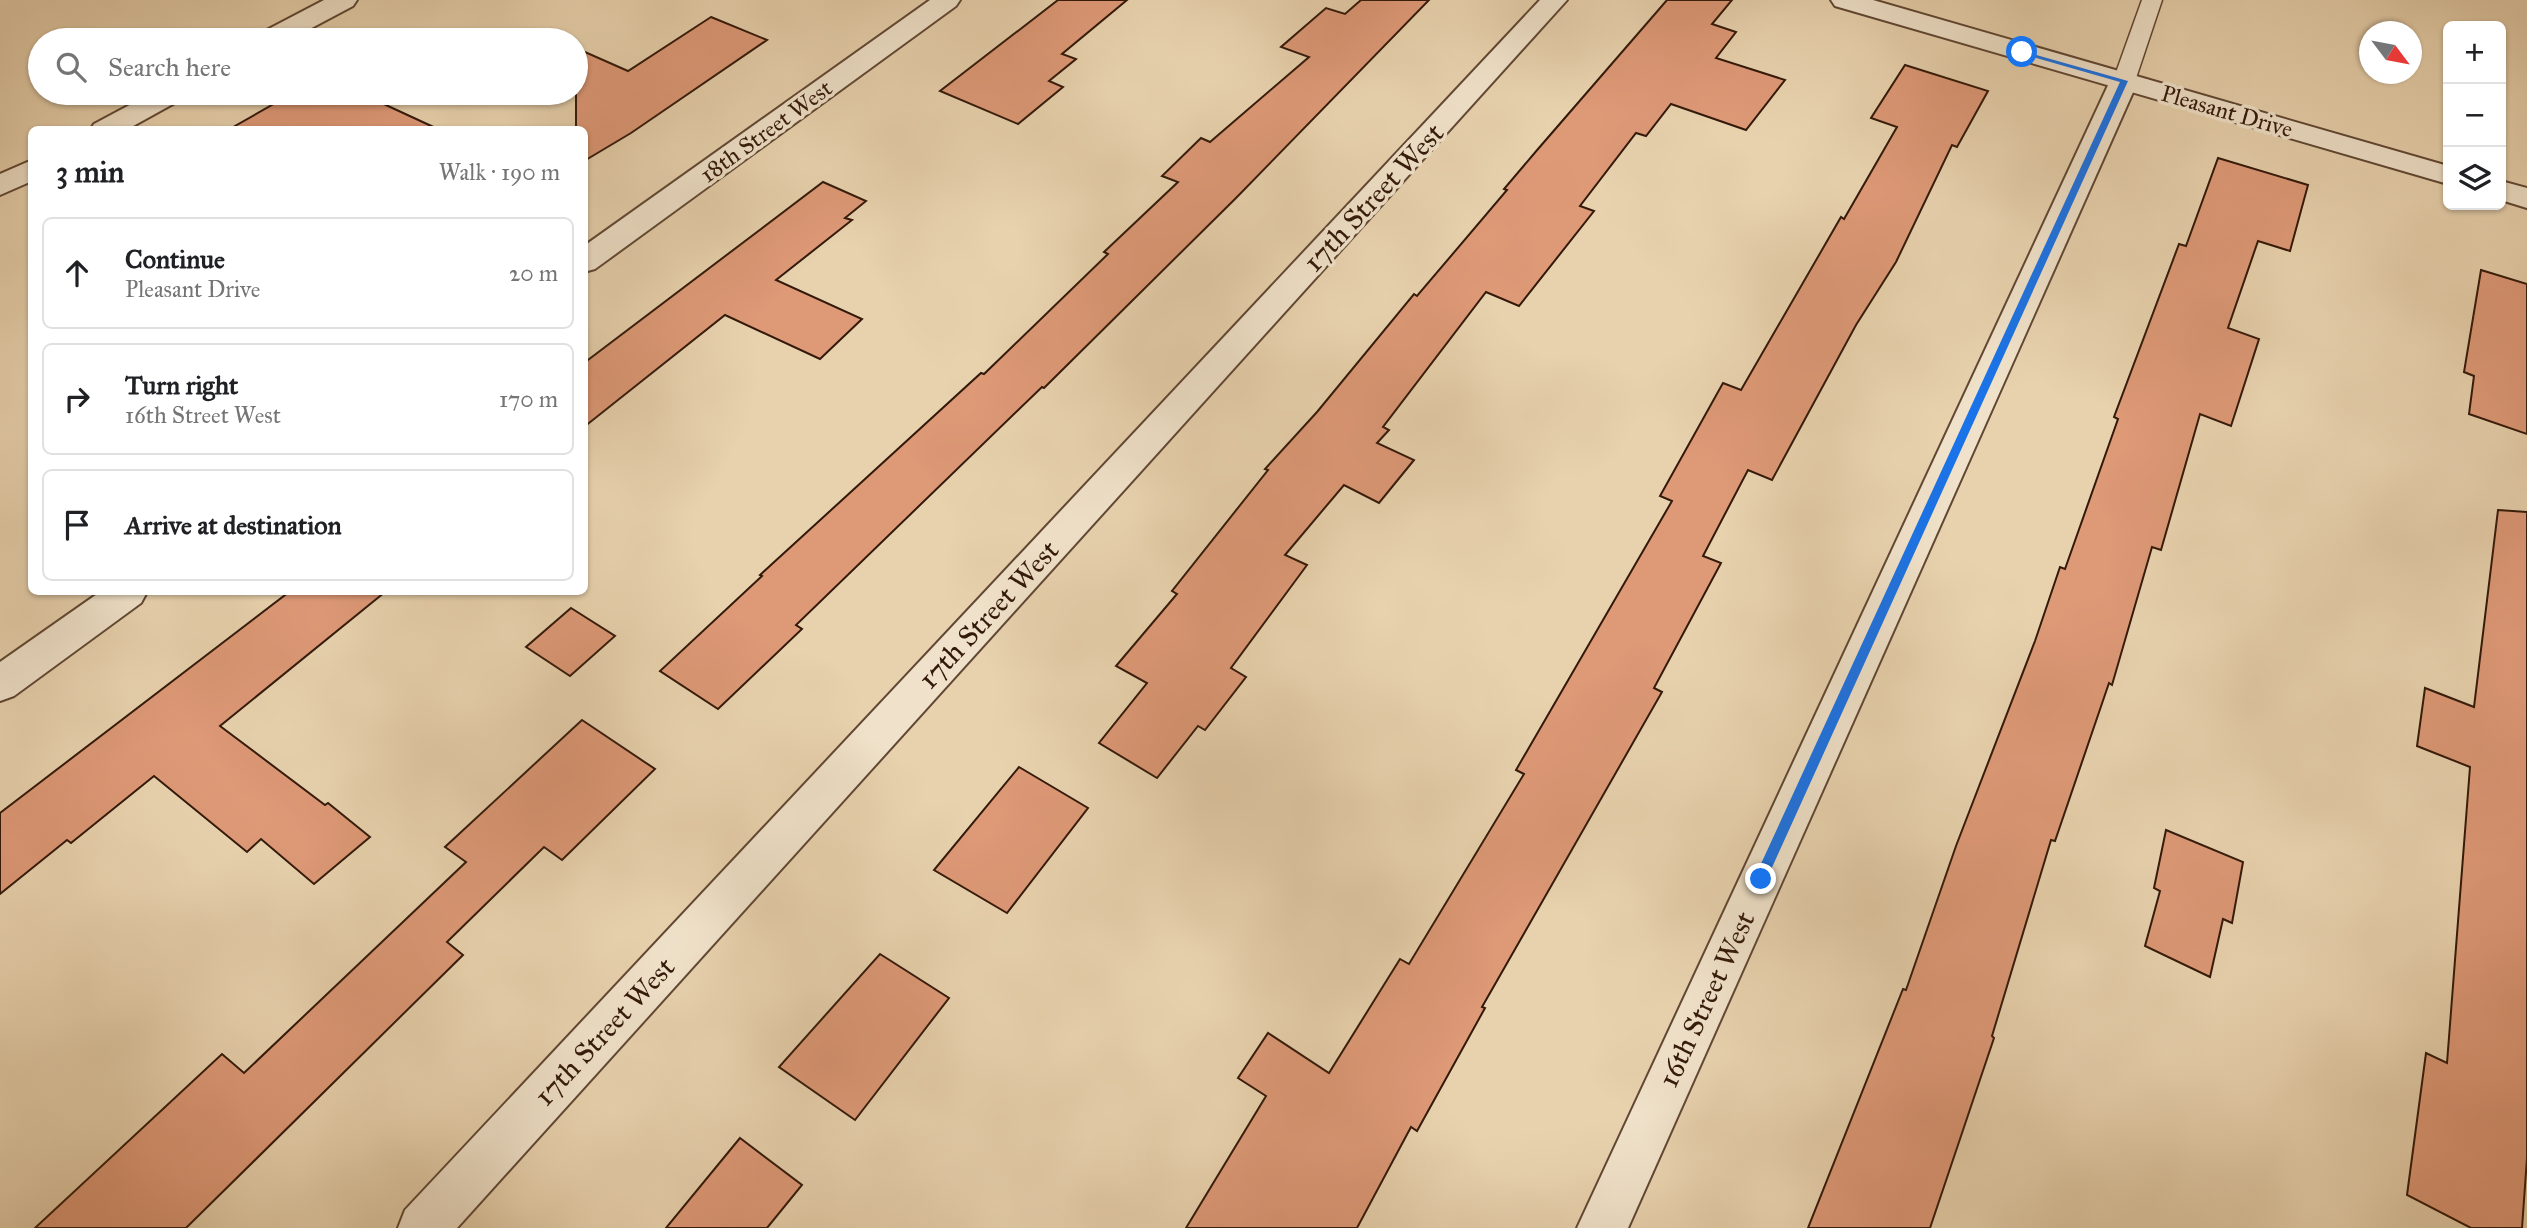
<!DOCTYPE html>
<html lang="en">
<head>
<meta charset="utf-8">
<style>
  :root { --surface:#fff; --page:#f6f6f6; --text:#202124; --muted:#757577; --line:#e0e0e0 }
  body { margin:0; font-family:"IM FELL Great Primer",serif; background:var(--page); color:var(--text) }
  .controls { position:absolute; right:21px; top:21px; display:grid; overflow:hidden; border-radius:10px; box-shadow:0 2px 5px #0004 }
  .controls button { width:63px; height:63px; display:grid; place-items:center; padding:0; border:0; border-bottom:2px solid var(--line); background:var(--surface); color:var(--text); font:35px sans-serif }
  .compass { position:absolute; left:2359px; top:21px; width:63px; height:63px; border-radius:50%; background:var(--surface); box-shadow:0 2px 5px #0004; rotate:122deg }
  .stop { position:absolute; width:21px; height:21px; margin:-16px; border:5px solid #1a73e8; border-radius:50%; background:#fff }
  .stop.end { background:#1a73e8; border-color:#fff; box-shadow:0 2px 7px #0008 }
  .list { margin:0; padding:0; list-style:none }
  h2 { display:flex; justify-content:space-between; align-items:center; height:91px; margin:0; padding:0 28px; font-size:30px }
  h2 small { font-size:23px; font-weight:400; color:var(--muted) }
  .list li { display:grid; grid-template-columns:46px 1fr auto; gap:21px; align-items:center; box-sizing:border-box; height:112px; margin:0 14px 14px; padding:0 14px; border:2px solid var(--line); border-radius:10px }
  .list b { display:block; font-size:26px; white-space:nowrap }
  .list p { margin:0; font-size:23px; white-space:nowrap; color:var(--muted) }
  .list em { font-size:23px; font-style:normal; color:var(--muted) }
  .icon { flex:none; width:38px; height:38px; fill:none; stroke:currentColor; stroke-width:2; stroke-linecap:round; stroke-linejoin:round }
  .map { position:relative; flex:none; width:2527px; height:1228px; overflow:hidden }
  .search { position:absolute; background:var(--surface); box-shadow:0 2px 5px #0004; left:28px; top:28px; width:560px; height:77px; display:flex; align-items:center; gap:18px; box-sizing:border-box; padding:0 24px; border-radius:38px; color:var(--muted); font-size:26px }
  .panel { position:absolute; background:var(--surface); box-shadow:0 2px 5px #0004; left:28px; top:126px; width:560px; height:469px; border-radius:10px }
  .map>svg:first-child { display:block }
</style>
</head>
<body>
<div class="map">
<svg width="2527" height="1228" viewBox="0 0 2527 1228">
  <rect width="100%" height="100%" fill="#e8d2ae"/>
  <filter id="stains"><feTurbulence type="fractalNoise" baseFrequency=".00286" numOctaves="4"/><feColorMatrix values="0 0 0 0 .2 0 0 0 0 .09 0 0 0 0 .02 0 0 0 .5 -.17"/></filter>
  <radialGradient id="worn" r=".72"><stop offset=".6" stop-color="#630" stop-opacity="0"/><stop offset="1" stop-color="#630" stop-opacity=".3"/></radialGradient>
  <g fill="#de9977" stroke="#33190a" stroke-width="2">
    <polygon points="1058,0 1127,0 1062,54 1076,59 1049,81 1063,87 1018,124 940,91"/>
    <polygon points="1361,0 1429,0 1236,198 1044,388 1042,387 796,625 802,629 718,709 660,671 762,576 760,575 981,373 984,374 1108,254 1104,252 1178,182 1162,176 1201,138 1210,142 1309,57 1281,47 1326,8 1345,14"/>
    <polygon points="1667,0 1732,0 1712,24 1736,32 1716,58 1785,80 1746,130 1671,104 1646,136 1636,133 1580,206 1594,211 1519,306 1486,292 1383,427 1389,430 1377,443 1414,460 1379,503 1344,485 1285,555 1307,565 1231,668 1246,677 1205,730 1198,726 1157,778 1099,743 1147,683 1116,666 1177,594 1172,591 1268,470 1265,469 1317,412 1414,294 1417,296 1507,190 1504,189 1538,149"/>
    <polygon points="711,17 767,40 631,133 584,161 584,130 576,130 576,48 628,71"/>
    <polygon points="1905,65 1988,91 1957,147 1952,145 1896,262 1856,325 1772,480 1748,470 1703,556 1721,563 1654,688 1662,692 1482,1007 1485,1008 1417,1131 1411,1127 1357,1228 1186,1228 1266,1096 1238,1078 1268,1033 1329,1073 1400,959 1409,964 1524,774 1516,770 1672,501 1660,496 1723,383 1741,390 1841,217 1844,219 1897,127 1871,118"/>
    <polygon points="293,93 360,93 440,130 228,130"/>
    <polygon points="2218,158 2308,185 2290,251 2258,241 2228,328 2259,339 2231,426 2200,414 2161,550 2152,547 2112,685 2109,683 2055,841 2051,840 1992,1036 1994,1038 1930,1228 1808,1228 1903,989 1906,990 1956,846 2035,641 2060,567 2065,569 2118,419 2114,417 2179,244 2186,246"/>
    <polygon points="823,182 866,201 845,218 852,220 776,280 862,319 820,359 725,315 584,427 584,363"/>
    <polygon points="2481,270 2527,284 2527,434 2469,414 2474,376 2464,372"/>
    <polygon points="2498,510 2527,512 2527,1158 2522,1228 2471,1228 2407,1195 2426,1053 2447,1063 2470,767 2417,746 2425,688 2474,707"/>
    <polygon points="289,592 385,592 220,726 325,805 328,803 370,837 314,884 261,839 247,852 154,776 71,843 67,840 0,894 0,813"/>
    <polygon points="571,608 615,636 570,676 526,647"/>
    <polygon points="582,720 655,769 562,860 544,847 447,942 463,955 186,1228 35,1228 222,1054 244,1073 466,862 445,847"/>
    <polygon points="1019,767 1088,808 1007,913 934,870"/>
    <polygon points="2166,830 2243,862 2232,923 2223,919 2210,977 2145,946 2160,891 2154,888"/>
    <polygon points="880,954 949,998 855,1120 779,1067"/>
    <polygon points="740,1138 802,1185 767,1228 666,1228"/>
  </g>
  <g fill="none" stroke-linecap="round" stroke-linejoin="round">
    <defs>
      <polygon id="service" points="2142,0 2162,0 2135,81 2132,86 2116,86 2113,81"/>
      <g id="minor">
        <polygon points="324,0 357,0 353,6 289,40 256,40 259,34"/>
        <polygon points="930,0 960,0 956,6 595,269 584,272 584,246"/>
        <polygon points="1540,0 1567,0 457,1228 398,1228 405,1210"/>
        <polygon points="2124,73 2134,75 2138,81 1628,1228 1577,1228 2110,81 2114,75"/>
        <polygon points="152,93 186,93 182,99 126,130 90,130 94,124"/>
        <polygon points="32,160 32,181 0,195 0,174"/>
        <polygon points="100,592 147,592 141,603 14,696 0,701 0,662"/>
      </g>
      <g id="tertiary">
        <polygon points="1831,0 1873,0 2448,166 2448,184 1835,6"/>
        <polygon points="2501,181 2527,188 2527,208 2501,200"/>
      </g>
    </defs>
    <use href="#service" stroke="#604733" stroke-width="3"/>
    <use href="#minor" stroke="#604733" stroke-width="4"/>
    <use href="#tertiary" stroke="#604733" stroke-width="4"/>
    <use href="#service" fill="#f0e2ca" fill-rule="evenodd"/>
    <use href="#minor" fill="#f0e2ca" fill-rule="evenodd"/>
    <use href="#tertiary" fill="#f0e2ca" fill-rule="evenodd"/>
  </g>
  <polygon fill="#1a73e8" points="2019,50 2128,81 1765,883 1761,885 1754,879 2120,82 2019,53"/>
  <g text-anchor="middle" stroke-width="7" stroke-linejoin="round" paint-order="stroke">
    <g font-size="23" fill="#33190a" stroke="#f0e2ca">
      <text transform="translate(2227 111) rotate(16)" y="8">Pleasant Drive</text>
      <text transform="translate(766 131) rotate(-36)" y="8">18th Street West</text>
    </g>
    <g font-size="28" fill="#33190a" stroke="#f0e2ca">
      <text transform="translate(1373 197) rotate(-47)" y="10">17th Street West</text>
      <text transform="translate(988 614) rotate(-47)" y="10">17th Street West</text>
      <text transform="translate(1706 999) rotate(-65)" y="10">16th Street West</text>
      <text transform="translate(604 1031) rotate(-47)" y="10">17th Street West</text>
    </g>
  </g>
  <rect width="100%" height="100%" filter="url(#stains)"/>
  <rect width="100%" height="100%" fill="url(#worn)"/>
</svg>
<div class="controls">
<button>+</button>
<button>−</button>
<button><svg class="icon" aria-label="layers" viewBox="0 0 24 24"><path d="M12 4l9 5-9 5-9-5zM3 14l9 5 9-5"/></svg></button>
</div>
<svg class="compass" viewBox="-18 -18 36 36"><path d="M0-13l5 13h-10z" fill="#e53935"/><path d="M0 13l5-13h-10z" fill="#757577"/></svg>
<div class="stop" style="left:2022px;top:52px"></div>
<div class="stop end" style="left:1761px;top:879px"></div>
<div class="search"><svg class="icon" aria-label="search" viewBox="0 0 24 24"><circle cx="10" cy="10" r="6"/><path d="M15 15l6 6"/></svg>Search here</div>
<section class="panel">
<h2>3 min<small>Walk · 190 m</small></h2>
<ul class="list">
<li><svg class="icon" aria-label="ahead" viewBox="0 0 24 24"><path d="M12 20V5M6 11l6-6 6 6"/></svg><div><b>Continue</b><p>Pleasant Drive</p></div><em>20 m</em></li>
<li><svg class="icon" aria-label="right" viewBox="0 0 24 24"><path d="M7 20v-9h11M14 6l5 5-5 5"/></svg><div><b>Turn right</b><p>16th Street West</p></div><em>170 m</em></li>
<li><svg class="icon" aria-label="arrive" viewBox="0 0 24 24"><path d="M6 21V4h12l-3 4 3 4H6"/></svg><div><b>Arrive at destination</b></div></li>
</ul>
</section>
</div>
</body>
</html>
